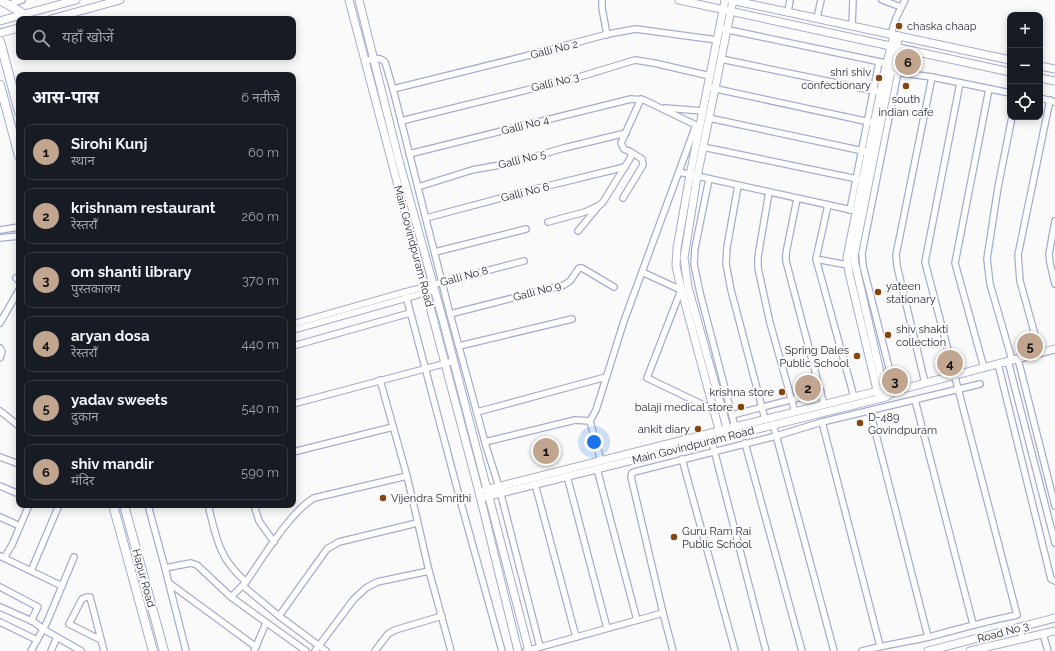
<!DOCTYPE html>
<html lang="hi">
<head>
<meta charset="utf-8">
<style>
  :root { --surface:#171b24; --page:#242831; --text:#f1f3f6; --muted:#9ea1a6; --line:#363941; --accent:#c1a58e }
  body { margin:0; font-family:Raleway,"Noto Sans Devanagari",sans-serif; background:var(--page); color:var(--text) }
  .controls { position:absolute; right:12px; top:12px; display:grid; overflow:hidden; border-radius:8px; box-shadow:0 2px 10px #0003 }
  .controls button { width:36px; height:36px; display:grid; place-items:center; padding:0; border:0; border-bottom:1px solid var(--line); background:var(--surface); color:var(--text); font:20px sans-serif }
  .you { position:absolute; left:594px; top:442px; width:14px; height:14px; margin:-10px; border:3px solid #fff; border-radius:50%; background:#1a73e8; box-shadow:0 0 0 6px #1a73e833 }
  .badge { display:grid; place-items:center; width:26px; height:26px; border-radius:50%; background:var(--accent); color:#111; font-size:13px; font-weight:700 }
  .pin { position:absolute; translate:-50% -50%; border:2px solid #fff; box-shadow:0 1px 4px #0006 }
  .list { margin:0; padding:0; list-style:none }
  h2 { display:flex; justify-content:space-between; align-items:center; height:52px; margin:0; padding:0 16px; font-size:17px }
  h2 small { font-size:13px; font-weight:400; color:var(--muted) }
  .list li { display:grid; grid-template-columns:26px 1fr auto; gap:12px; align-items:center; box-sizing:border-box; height:56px; margin:0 8px 8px; padding:0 8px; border:1px solid var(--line); border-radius:8px }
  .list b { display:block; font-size:15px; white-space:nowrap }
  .list p { margin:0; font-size:13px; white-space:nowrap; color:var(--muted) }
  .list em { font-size:13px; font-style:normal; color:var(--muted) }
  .icon { flex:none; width:22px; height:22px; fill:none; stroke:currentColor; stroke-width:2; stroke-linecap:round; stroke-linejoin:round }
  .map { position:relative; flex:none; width:1055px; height:651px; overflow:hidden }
  .search { position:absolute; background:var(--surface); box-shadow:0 2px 10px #0003; left:16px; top:16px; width:280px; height:44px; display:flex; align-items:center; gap:10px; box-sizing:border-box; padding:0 14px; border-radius:8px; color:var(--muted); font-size:15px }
  .panel { position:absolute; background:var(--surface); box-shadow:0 2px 10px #0003; left:16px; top:72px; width:280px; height:436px; border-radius:8px }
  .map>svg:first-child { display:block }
</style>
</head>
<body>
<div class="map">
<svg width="1055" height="651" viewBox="0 0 1055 651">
  <rect width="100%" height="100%" fill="#fafafa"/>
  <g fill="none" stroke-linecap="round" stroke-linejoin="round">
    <defs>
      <g id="minor">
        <polyline points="602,0 602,8 607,35"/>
        <polyline points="882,0 901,7"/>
        <polyline points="7,5 22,0"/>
        <polyline points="788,12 790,0"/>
        <polyline points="817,18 821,0"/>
        <polyline points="852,26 853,0"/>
        <polyline points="724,29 890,64"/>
        <polyline points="891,34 896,18 905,0"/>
        <polyline points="721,59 880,92"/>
        <path d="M 365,61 C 372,59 379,56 385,62 L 393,89 L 450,314 L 486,446 L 499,487 L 540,647"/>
        <polyline points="895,72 932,77 1010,93"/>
        <polyline points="712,88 874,123"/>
        <polyline points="393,89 526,56 608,34 636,29 717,40"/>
        <polyline points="1040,98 1055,102"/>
        <polyline points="665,108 703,111"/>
        <polyline points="1012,117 998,187 987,259 990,284 1012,360"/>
        <polyline points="709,118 868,152"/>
        <polyline points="401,121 579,77 635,60 654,63 710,76"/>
        <polyline points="703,147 862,180"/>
        <polyline points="409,154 631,99 644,100 698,126"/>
        <polyline points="679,172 856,211"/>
        <polyline points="709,179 695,248 694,264 700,293 735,427"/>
        <polyline points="738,186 727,247 726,264 731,290 765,419"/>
        <polyline points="418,187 472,170 511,163 564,148 626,133"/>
        <polyline points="769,192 758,257 758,268 770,323 795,412"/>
        <polyline points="623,198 643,165 642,159 631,152"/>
        <polyline points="797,199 786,253 786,261 824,405"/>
        <polyline points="828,205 816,259 854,397"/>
        <polyline points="850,210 879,62"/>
        <polyline points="426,218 531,190 625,167"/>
        <polyline points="1055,221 1049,254 1050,263 1055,284"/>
        <polyline points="548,222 585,212 600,205 603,202 631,157 631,152 624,149 621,143 641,99"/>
        <polyline points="0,230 19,227"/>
        <polyline points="578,231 597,208"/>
        <polyline points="0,238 19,236"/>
        <polyline points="435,252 526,229"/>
        <polyline points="821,260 848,265"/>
        <polyline points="642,272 681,290 647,378 714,410"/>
        <polyline points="16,278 19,281"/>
        <polyline points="405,292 461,503 502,651"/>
        <polyline points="450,314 564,285 570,281 579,268 582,268 614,287"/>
        <polyline points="0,323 19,290"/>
        <polyline points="293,324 405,292 524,261"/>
        <polyline points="293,330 435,290"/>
        <polyline points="293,346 410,313"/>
        <polyline points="459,346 572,319"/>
        <polyline points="0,348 2,352 0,358"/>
        <polyline points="1040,353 1020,281 1018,255 1050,100"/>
        <polyline points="1018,359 1055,506"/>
        <polyline points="1008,361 1055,543"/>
        <polyline points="998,364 1051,579 1055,581"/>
        <polyline points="984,368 955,263 989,89"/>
        <polyline points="380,380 407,476 429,571 451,651"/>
        <polyline points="925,383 897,266 896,255 932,77"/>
        <polyline points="895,391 863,266 862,253 898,72"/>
        <polyline points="915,400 973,624"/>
        <polyline points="293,404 454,361"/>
        <polyline points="0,411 19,426"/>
        <polyline points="870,411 928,637"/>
        <polyline points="477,412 606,377"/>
        <polyline points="732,415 821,392"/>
        <polyline points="822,422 880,646"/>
        <polyline points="773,424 834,651"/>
        <polyline points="711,438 766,651"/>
        <polyline points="485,442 575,420 590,421"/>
        <polyline points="745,443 802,651"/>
        <polyline points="293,452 393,427"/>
        <polyline points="0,457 19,464"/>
        <polyline points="682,459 735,651"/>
        <polyline points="601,461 590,421 596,410 624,321 696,125"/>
        <polyline points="597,469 637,620"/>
        <polyline points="567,476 607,628"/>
        <polyline points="535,484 576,637"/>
        <polyline points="0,486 19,494"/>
        <polyline points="148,505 165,568 191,563 197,565 231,597 246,582"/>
        <path d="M 208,505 C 217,539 218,557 246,582 C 262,559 290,512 314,498 L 407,476"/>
        <polyline points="254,505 259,521 274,542"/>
        <polyline points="0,517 20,526"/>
        <polyline points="0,556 62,586"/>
        <polyline points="4,558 12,545 29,505"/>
        <polyline points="165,568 186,651"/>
        <polyline points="31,571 59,505"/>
        <polyline points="169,583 256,647"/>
        <polyline points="243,586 279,616 326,651"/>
        <polyline points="0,587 38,607 31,621"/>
        <polyline points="231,597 306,651"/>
        <polyline points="0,607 34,622 43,629 81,651"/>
        <polyline points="663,613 673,651"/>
        <polyline points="279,616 327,549 339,542 417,523"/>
        <polyline points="0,622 37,640"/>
        <polyline points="1020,627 1022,639"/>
        <polyline points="1043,634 1048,651"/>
        <polyline points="101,640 69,624 82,599 87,597 90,597 104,651"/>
        <polyline points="31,651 47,622 74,557"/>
        <polyline points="51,651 57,637"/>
        <polyline points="254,651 266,623"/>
        <polyline points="315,651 354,599 366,588 377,582 429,571"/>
        <polyline points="375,651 388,634 395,630 442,616"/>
        <polyline points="526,651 663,613 631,477 632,473 634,472 776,436 822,422 980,384"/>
        <path d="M 862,651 C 884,645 907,642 929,637 C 958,629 987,621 1017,615 L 925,262 L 960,83"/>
      </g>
      <g id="tertiary">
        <polyline points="349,0 479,492 518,651"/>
        <polyline points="359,0 398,157 444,324 529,651"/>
        <polyline points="679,0 1010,72"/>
        <polyline points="731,0 1010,60"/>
        <polyline points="51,19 120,0"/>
        <polyline points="0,21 76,0"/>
        <polyline points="0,33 19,28"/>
        <polyline points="1040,66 1055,69"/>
        <polyline points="1040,78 1055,81"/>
        <polyline points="878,394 849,273 847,257 885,70 894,35"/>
        <polyline points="885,394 855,264 854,256 891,71 899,36"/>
        <polyline points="729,435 688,287 684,258 697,177 733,0"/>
        <polyline points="721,437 680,284 676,266 677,248 690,175 725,0"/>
        <polyline points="485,490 878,391 884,390 895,391 1055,349"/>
        <polyline points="485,497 886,397 895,391"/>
        <polyline points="928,651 1055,618"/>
        <polyline points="970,651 1055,631"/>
      </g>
      <g id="secondary">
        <polyline points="0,0 24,14"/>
        <polyline points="0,41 19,112"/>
        <polyline points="0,85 19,156"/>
        <polyline points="113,505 153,651"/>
        <polyline points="124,505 164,651"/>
      </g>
    </defs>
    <use href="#minor" stroke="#a5adce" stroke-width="8"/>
    <use href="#tertiary" stroke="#a5adce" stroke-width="9"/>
    <use href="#secondary" stroke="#a5adce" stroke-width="10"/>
    <use href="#minor" stroke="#fff" stroke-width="5.5"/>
    <use href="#tertiary" stroke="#fff" stroke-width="7"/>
    <use href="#secondary" stroke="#fff" stroke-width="8"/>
  </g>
  <g fill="#86460f" stroke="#fafafa" stroke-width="1.5">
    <circle cx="899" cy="26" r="4"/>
    <circle cx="879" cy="78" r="4"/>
    <circle cx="906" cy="86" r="4"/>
    <circle cx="878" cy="292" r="4"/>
    <circle cx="888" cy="335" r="4"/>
    <circle cx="857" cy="356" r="4"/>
    <circle cx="782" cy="392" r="4"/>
    <circle cx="741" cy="407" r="4"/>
    <circle cx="860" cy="423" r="4"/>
    <circle cx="698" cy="429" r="4"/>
    <circle cx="383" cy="498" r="4"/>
    <circle cx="674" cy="537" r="4"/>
  </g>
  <g text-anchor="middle" stroke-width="4" stroke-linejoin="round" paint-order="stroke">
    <g font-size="11" fill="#2c2f3c" stroke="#fafafa" text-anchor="start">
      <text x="907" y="30">chaska chaap</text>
      <text x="871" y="76" text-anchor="end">shri shiv<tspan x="871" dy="13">confectionary</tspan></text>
      <text x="906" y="103" text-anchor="middle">south<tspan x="906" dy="13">indian cafe</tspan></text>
      <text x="886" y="290">yateen<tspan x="886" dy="13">stationary</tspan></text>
      <text x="896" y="333">shiv shakti<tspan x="896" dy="13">collection</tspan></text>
      <text x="849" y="354" text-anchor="end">Spring Dales<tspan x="849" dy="13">Public School</tspan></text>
      <text x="774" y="396" text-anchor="end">krishna store</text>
      <text x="733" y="411" text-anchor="end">balaji medical store</text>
      <text x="868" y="421">D-489<tspan x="868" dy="13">Govindpuram</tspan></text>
      <text x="690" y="433" text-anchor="end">ankit diary</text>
      <text x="391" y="502">Vijendra Smrithi</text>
      <text x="682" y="535">Guru Ram Rai<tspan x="682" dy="13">Public School</tspan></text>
    </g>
    <g font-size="11" fill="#2c2f3c" stroke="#fafafa">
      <text transform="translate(554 49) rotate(-14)" y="4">Galli No 2</text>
      <text transform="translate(555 82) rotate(-14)" y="4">Galli No 3</text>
      <text transform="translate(525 125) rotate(-14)" y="4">Galli No 4</text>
      <text transform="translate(522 159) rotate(-14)" y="4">Galli No 5</text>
      <text transform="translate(525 192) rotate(-14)" y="4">Galli No 6</text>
      <text transform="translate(414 246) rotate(75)" y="4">Main Govindpuram Road</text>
      <text transform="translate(464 276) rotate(-15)" y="4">Galli No 8</text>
      <text transform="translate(537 291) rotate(-15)" y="4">Galli No 9</text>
      <text transform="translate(693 445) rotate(-14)" y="4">Main Govindpuram Road</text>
      <text transform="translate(144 578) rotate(75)" y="4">Hapur Road</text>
      <text transform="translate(1003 632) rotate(-15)" y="4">Road No 3</text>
    </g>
  </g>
</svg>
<div class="controls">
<button>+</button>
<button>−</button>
<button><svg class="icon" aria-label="locate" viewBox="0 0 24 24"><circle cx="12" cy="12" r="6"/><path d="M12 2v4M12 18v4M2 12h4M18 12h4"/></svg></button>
</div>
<div class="you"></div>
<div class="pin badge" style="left:546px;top:451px">1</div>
<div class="pin badge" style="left:808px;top:388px">2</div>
<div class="pin badge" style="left:895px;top:381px">3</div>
<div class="pin badge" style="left:950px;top:363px">4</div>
<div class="pin badge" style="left:1030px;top:346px">5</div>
<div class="pin badge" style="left:908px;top:62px">6</div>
<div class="search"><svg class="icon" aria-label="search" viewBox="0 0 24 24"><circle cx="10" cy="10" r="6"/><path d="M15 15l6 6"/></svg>यहाँ खोजें</div>
<section class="panel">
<h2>आस-पास<small>6 नतीजे</small></h2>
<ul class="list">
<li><span class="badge">1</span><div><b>Sirohi Kunj</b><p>स्थान</p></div><em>60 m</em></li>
<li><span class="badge">2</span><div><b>krishnam restaurant</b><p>रेस्तराँ</p></div><em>260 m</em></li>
<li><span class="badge">3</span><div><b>om shanti library</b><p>पुस्तकालय</p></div><em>370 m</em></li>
<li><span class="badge">4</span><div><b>aryan dosa</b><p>रेस्तराँ</p></div><em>440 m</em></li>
<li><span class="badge">5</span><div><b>yadav sweets</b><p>दुकान</p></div><em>540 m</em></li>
<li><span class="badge">6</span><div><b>shiv mandir</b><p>मंदिर</p></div><em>590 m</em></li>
</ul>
</section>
</div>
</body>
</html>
